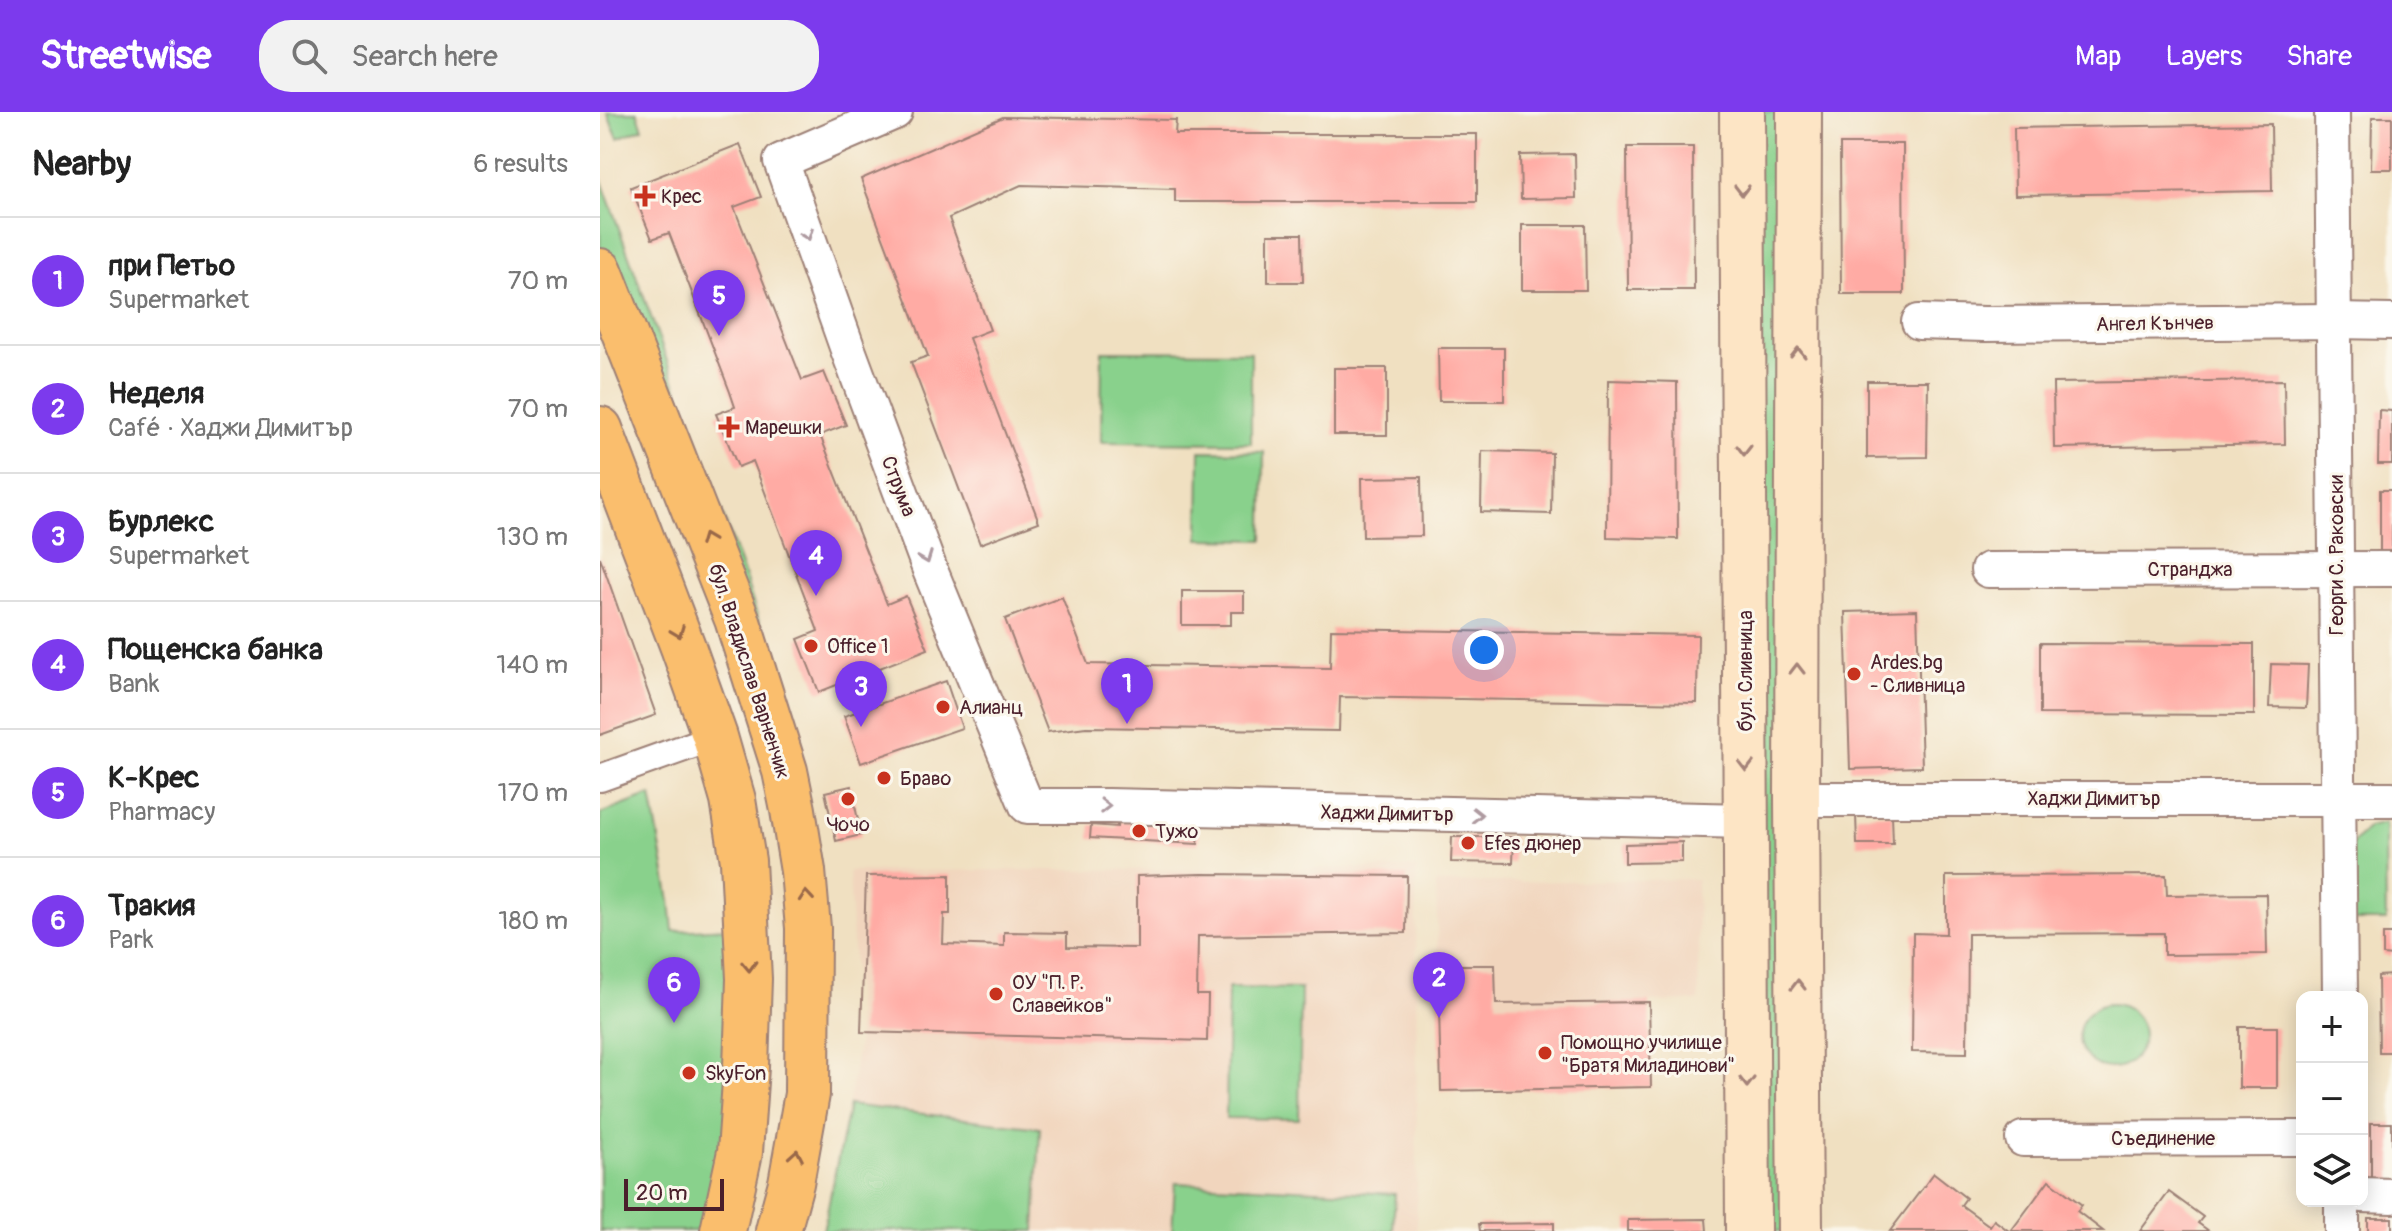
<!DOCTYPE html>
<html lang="en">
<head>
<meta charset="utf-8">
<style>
  :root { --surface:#fff; --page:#f2f2f2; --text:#222; --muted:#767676; --line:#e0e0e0; --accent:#7c3aed }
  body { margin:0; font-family:Pangolin,sans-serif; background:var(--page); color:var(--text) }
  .controls { position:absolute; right:24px; bottom:24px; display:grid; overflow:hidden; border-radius:16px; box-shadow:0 4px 20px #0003 }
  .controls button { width:72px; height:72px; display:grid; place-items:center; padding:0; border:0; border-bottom:2px solid var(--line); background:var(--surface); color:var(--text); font:40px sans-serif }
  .scale { position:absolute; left:24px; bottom:20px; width:100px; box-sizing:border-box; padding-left:8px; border:4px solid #4a1f2b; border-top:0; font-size:22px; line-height:28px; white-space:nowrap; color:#4a1f2b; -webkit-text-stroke:6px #fbf7ec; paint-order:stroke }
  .you { position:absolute; left:884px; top:538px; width:28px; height:28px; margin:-20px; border:6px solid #fff; border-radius:50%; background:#1a73e8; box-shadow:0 0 0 12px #1a73e833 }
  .badge { display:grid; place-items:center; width:52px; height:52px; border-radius:50%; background:var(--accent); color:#fff; font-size:26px; font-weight:700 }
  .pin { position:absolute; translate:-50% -66px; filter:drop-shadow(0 2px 4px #0008) }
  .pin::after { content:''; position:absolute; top:42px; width:28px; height:24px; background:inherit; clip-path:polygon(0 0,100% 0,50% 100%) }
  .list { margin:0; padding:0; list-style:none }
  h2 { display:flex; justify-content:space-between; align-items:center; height:104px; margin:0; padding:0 32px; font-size:34px }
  h2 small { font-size:26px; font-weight:400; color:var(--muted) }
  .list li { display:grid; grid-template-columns:52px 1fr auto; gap:24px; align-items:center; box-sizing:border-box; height:128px; padding:0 32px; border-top:2px solid var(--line) }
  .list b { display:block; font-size:30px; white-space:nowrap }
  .list p { margin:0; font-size:26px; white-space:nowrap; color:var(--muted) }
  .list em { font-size:26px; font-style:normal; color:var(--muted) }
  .icon { flex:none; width:44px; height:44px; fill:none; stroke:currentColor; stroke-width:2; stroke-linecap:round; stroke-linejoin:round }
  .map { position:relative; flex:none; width:1792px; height:1119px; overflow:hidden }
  header { display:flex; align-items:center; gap:48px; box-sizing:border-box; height:112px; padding:0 40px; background:var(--accent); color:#fff }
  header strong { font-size:38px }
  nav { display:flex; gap:44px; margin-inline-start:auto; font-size:28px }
  .search { width:560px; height:72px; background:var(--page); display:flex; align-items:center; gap:20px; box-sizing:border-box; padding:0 28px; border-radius:32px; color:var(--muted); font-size:30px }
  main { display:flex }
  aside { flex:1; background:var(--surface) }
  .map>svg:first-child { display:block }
</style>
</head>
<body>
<header>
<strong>Streetwise</strong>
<div class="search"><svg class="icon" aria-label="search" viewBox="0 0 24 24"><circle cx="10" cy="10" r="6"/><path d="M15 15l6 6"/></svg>Search here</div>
<nav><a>Map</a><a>Layers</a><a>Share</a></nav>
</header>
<main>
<aside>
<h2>Nearby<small>6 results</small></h2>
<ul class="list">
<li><span class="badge">1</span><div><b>при Петьо</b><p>Supermarket</p></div><em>70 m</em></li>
<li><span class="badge">2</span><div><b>Неделя</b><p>Café · Хаджи Димитър</p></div><em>70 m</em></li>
<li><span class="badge">3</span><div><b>Бурлекс</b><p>Supermarket</p></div><em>130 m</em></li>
<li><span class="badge">4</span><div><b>Пощенска банка</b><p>Bank</p></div><em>140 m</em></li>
<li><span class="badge">5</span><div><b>К-Крес</b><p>Pharmacy</p></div><em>170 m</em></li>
<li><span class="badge">6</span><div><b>Тракия</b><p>Park</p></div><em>180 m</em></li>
</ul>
</aside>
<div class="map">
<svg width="1792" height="1119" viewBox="0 0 1792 1119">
  <rect width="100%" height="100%" fill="#fbf7ec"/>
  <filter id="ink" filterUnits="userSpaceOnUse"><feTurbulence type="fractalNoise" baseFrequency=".0125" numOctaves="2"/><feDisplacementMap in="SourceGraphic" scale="16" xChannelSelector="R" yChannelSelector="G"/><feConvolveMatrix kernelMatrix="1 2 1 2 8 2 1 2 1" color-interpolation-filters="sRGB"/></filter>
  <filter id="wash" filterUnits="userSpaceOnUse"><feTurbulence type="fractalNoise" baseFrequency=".006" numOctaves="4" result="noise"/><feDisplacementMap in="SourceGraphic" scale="32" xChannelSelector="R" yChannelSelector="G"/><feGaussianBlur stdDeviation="1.8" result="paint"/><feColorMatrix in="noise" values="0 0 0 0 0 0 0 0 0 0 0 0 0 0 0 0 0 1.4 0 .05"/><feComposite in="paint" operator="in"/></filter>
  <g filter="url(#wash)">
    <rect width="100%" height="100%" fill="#f0e0c1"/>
    <g fill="#f1d5bd">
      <polygon points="816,756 817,1119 223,1119 240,1043 258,933 249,759"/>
      <polygon points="1097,767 1099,889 896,892 895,853 838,853 836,771"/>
    </g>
    <g fill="#89d18c" stroke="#6a785c" stroke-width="2">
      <polygon points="7,0 37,0 43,16 18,26"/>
      <polygon points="1145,0 1199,0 1203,1119 1150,1119"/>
      <polygon points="0,64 143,459 185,591 145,507 0,136"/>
      <polygon points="502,239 651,240 651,331 501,330"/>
      <polygon points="600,339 664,340 663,428 599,427"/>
      <polygon points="51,683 70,789 73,819 147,815 123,1119 0,1119 0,702"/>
      <polygon points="1785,711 1786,809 1752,809 1750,734 1768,715"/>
      <polygon points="628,876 701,877 699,1007 626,1006"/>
      <circle cx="1511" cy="924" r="32"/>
      <polygon points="249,993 440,1016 435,1119 223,1119"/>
      <polygon points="575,1071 795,1082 793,1119 572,1119"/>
    </g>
    <g id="blocks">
      <g fill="#ffaba4">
        <polygon points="403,5 576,8 575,22 877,22 877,90 575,90 575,77 421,73 349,106 390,218 369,226 439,410 380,432 311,250 328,244 261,67"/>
        <polygon points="1772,5 1792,5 1792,57 1771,57"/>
        <polygon points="1671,12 1672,79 1415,83 1414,16"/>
        <polygon points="140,32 161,85 134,95 202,268 224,260 246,313 220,323 287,492 306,484 328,537 219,580 198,527 218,519 153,349 138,355 116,302 135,295 130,280 69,121 52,127 31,75"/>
        <polygon points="1240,32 1303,32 1304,182 1241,182"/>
        <polygon points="1027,35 1093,35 1094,178 1028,178"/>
        <polygon points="975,42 976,86 921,87 920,43"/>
        <polygon points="922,113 985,113 986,178 922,178"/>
        <polygon points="668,122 702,122 703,170 668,170"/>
        <polygon points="838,236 904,236 904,289 839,289"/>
        <rect x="734" y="256" width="53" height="67"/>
        <polygon points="1008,268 1077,270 1078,427 1007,425"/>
        <polygon points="1684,268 1685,332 1454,336 1453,271"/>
        <polygon points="1267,269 1328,269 1327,345 1267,346"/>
        <polygon points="1779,298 1792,299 1792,352 1778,352"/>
        <polygon points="882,339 952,341 951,402 881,400"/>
        <polygon points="821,365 822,424 763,425 762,366"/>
        <rect x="1780" y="378" width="12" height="63"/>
        <polygon points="0,445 56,603 0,623"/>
        <polygon points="582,479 644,479 644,500 631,500 631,513 582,513"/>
        <polygon points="462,485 488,552 730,556 731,517 1098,523 1097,591 740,585 739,619 486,615 448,620 405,507"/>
        <polygon points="1317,498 1322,655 1250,657 1245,500"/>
        <polygon points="1440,531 1654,532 1654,603 1440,602"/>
        <polygon points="1671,552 1708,553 1706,596 1669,595"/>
        <polygon points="346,569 362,616 261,651 244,604"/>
        <polygon points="251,674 261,723 236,729 225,680"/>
        <polygon points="1292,702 1293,732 1257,732 1256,703"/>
        <polygon points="517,710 564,712 563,720 599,722 598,732 490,726 491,713 517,715"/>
        <polygon points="852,725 914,725 913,751 851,750"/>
        <polygon points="1082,730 1082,750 1025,751 1025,732"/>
        <polygon points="602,762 807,764 806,821 598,824 597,883 608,883 607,929 261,920 266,764 350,763 350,802 344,802 343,832 404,834 404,820 467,821 467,835 537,836 537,764"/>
        <polygon points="1566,763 1567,783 1666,782 1667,842 1564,843 1564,821 1368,822 1367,941 1312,940 1313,821 1346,822 1346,764"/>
        <polygon points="1783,822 1792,822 1792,844 1783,843"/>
        <polygon points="838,853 895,853 896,892 1049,890 1051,975 841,979"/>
        <polygon points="1792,863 1792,940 1779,940 1778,864"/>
        <rect x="1639" y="915" width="38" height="61"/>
        <rect x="1771" y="1011" width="21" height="61"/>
        <polygon points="1334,1061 1366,1086 1361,1093 1390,1114 1394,1108 1409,1119 1290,1119"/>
        <polygon points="1449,1068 1482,1093 1477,1099 1503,1119 1411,1119"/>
        <polygon points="1569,1080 1603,1105 1598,1111 1609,1119 1540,1119"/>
        <rect x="1768" y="1106" width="24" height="13"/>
        <polygon points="1106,1107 1107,1119 1028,1119 1028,1108"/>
        <polygon points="954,1111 954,1119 880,1119 879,1112"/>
      </g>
    </g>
  </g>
  <g filter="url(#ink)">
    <use href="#blocks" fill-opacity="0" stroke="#9d8076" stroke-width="2"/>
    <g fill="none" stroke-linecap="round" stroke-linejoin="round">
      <defs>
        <polyline id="pedestrian" points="0,666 115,625"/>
        <g id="minor">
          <polyline points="295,0 181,49 247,235 330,458 427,694 508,694 1146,709"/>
          <polyline points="1732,0 1740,885"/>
          <polyline points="1319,210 1384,212 1734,209 1792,210"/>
          <polyline points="1388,458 1792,457"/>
          <polyline points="1197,687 1792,687"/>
          <polyline points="1423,1027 1702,1026"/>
          <polyline points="1762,1083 1792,1084"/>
          <polyline points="1742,1089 1742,1119"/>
        </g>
        <g id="secondary">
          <polyline points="1142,0 1148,1119"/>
          <polyline points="1199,0 1197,687 1200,1119"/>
        </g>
        <g id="primary">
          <polyline points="0,159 137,507 185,659 193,698 203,759 208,816 207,982 191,1071 178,1119"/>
          <polyline points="0,317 83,535 115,625 133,688 143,749 149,867 146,955 140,1040 123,1119"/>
        </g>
      </defs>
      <use href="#pedestrian" stroke="#9d8076" stroke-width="30"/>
      <use href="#minor" stroke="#9d8076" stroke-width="38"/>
      <use href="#secondary" stroke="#9d8076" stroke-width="48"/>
      <use href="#primary" stroke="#9d8076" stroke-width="48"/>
      <use href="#pedestrian" stroke="#fff" stroke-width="26"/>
      <use href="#minor" stroke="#fff" stroke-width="34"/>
      <use href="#secondary" stroke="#fde5c5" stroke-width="44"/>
      <use href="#primary" stroke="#fabe6d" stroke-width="44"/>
    </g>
    <defs><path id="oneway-chevron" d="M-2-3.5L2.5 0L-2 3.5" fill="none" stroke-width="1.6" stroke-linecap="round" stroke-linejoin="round" transform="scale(2)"/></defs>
    <g stroke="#a48278">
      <use href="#oneway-chevron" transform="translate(1142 78) rotate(90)"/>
      <use href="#oneway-chevron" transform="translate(1198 241) rotate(-90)"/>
      <use href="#oneway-chevron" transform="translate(1144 338) rotate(90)"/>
      <use href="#oneway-chevron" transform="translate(1197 557) rotate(-90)"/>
      <use href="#oneway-chevron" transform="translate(1146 654) rotate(90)"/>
      <use href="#oneway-chevron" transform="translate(1198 873) rotate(-90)"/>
      <use href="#oneway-chevron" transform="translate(1147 970) rotate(90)"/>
    </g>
    <g stroke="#ae9aa0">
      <use href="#oneway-chevron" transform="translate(207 123) rotate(70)"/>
      <use href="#oneway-chevron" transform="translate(326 446) rotate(69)"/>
      <use href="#oneway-chevron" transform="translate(505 694) rotate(1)"/>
      <use href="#oneway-chevron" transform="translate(877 703) rotate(1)"/>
    </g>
    <g stroke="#996749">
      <use href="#oneway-chevron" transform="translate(106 427) rotate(-111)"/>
      <use href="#oneway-chevron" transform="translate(78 520) rotate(69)"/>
      <use href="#oneway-chevron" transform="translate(206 784) rotate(-95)"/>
      <use href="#oneway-chevron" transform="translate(149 854) rotate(88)"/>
      <use href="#oneway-chevron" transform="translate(196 1043) rotate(-80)"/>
    </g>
  </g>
  <g fill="#c8321e" stroke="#fbf7ec" stroke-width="3">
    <path d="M41 72h8v8h8v8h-8v8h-8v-8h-8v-8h8z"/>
    <path d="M125 303h8v8h8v8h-8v8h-8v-8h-8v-8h8z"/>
    <circle cx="211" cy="534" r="8"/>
    <circle cx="1254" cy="562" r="8"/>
    <circle cx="343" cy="595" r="8"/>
    <circle cx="284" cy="666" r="8"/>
    <circle cx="248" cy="687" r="8"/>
    <circle cx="539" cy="719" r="8"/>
    <circle cx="868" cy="731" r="8"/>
    <circle cx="396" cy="882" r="8"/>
    <circle cx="945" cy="941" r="8"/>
    <circle cx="89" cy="961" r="8"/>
  </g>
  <g text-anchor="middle" stroke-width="6" stroke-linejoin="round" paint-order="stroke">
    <g font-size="20" fill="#4a1f2b" stroke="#fbf7ec" text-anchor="start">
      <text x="61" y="91">Крес</text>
      <text x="145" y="322">Марешки</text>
      <text x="227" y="541">Office 1</text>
      <text x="1270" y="557">Ardes.bg<tspan x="1270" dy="23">- Сливница</tspan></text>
      <text x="359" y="602">Алианц</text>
      <text x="300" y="673">Браво</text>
      <text x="248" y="719" text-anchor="middle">Чочо</text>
      <text x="555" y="726">Тужо</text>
      <text x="884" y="738">Efes дюнер</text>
      <text x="412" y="877">ОУ "П. Р.<tspan x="412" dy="23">Славейков"</tspan></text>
      <text x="961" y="937">Помощно училище<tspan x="961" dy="23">"Братя Миладинови"</tspan></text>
      <text x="105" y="968">SkyFon</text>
    </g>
    <g font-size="20" fill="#4a1f2b" stroke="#fbf7ec">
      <text transform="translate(1555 211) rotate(-1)" y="7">Ангел Кънчев</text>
      <text transform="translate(299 374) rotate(69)" y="7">Струма</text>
      <text transform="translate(1736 443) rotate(-90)" y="7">Георги С. Раковски</text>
      <text x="1590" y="464">Странджа</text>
      <text transform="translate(150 559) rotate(72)" y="7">бул. Владислав Варненчик</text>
      <text transform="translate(1145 559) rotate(-90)" y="7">бул. Сливница</text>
      <text x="1494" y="693">Хаджи Димитър</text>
      <text transform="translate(787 701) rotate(1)" y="7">Хаджи Димитър</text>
      <text x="1563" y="1033">Съединение</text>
    </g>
  </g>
</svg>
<div class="controls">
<button>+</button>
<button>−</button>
<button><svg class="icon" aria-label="layers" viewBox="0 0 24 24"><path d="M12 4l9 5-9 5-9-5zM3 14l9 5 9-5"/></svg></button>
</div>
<div class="scale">20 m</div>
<div class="you"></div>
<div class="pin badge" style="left:527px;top:612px">1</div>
<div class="pin badge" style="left:839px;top:906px">2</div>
<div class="pin badge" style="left:261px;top:615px">3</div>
<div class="pin badge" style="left:216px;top:484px">4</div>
<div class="pin badge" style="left:119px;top:224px">5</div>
<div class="pin badge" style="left:74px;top:911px">6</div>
</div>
</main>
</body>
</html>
